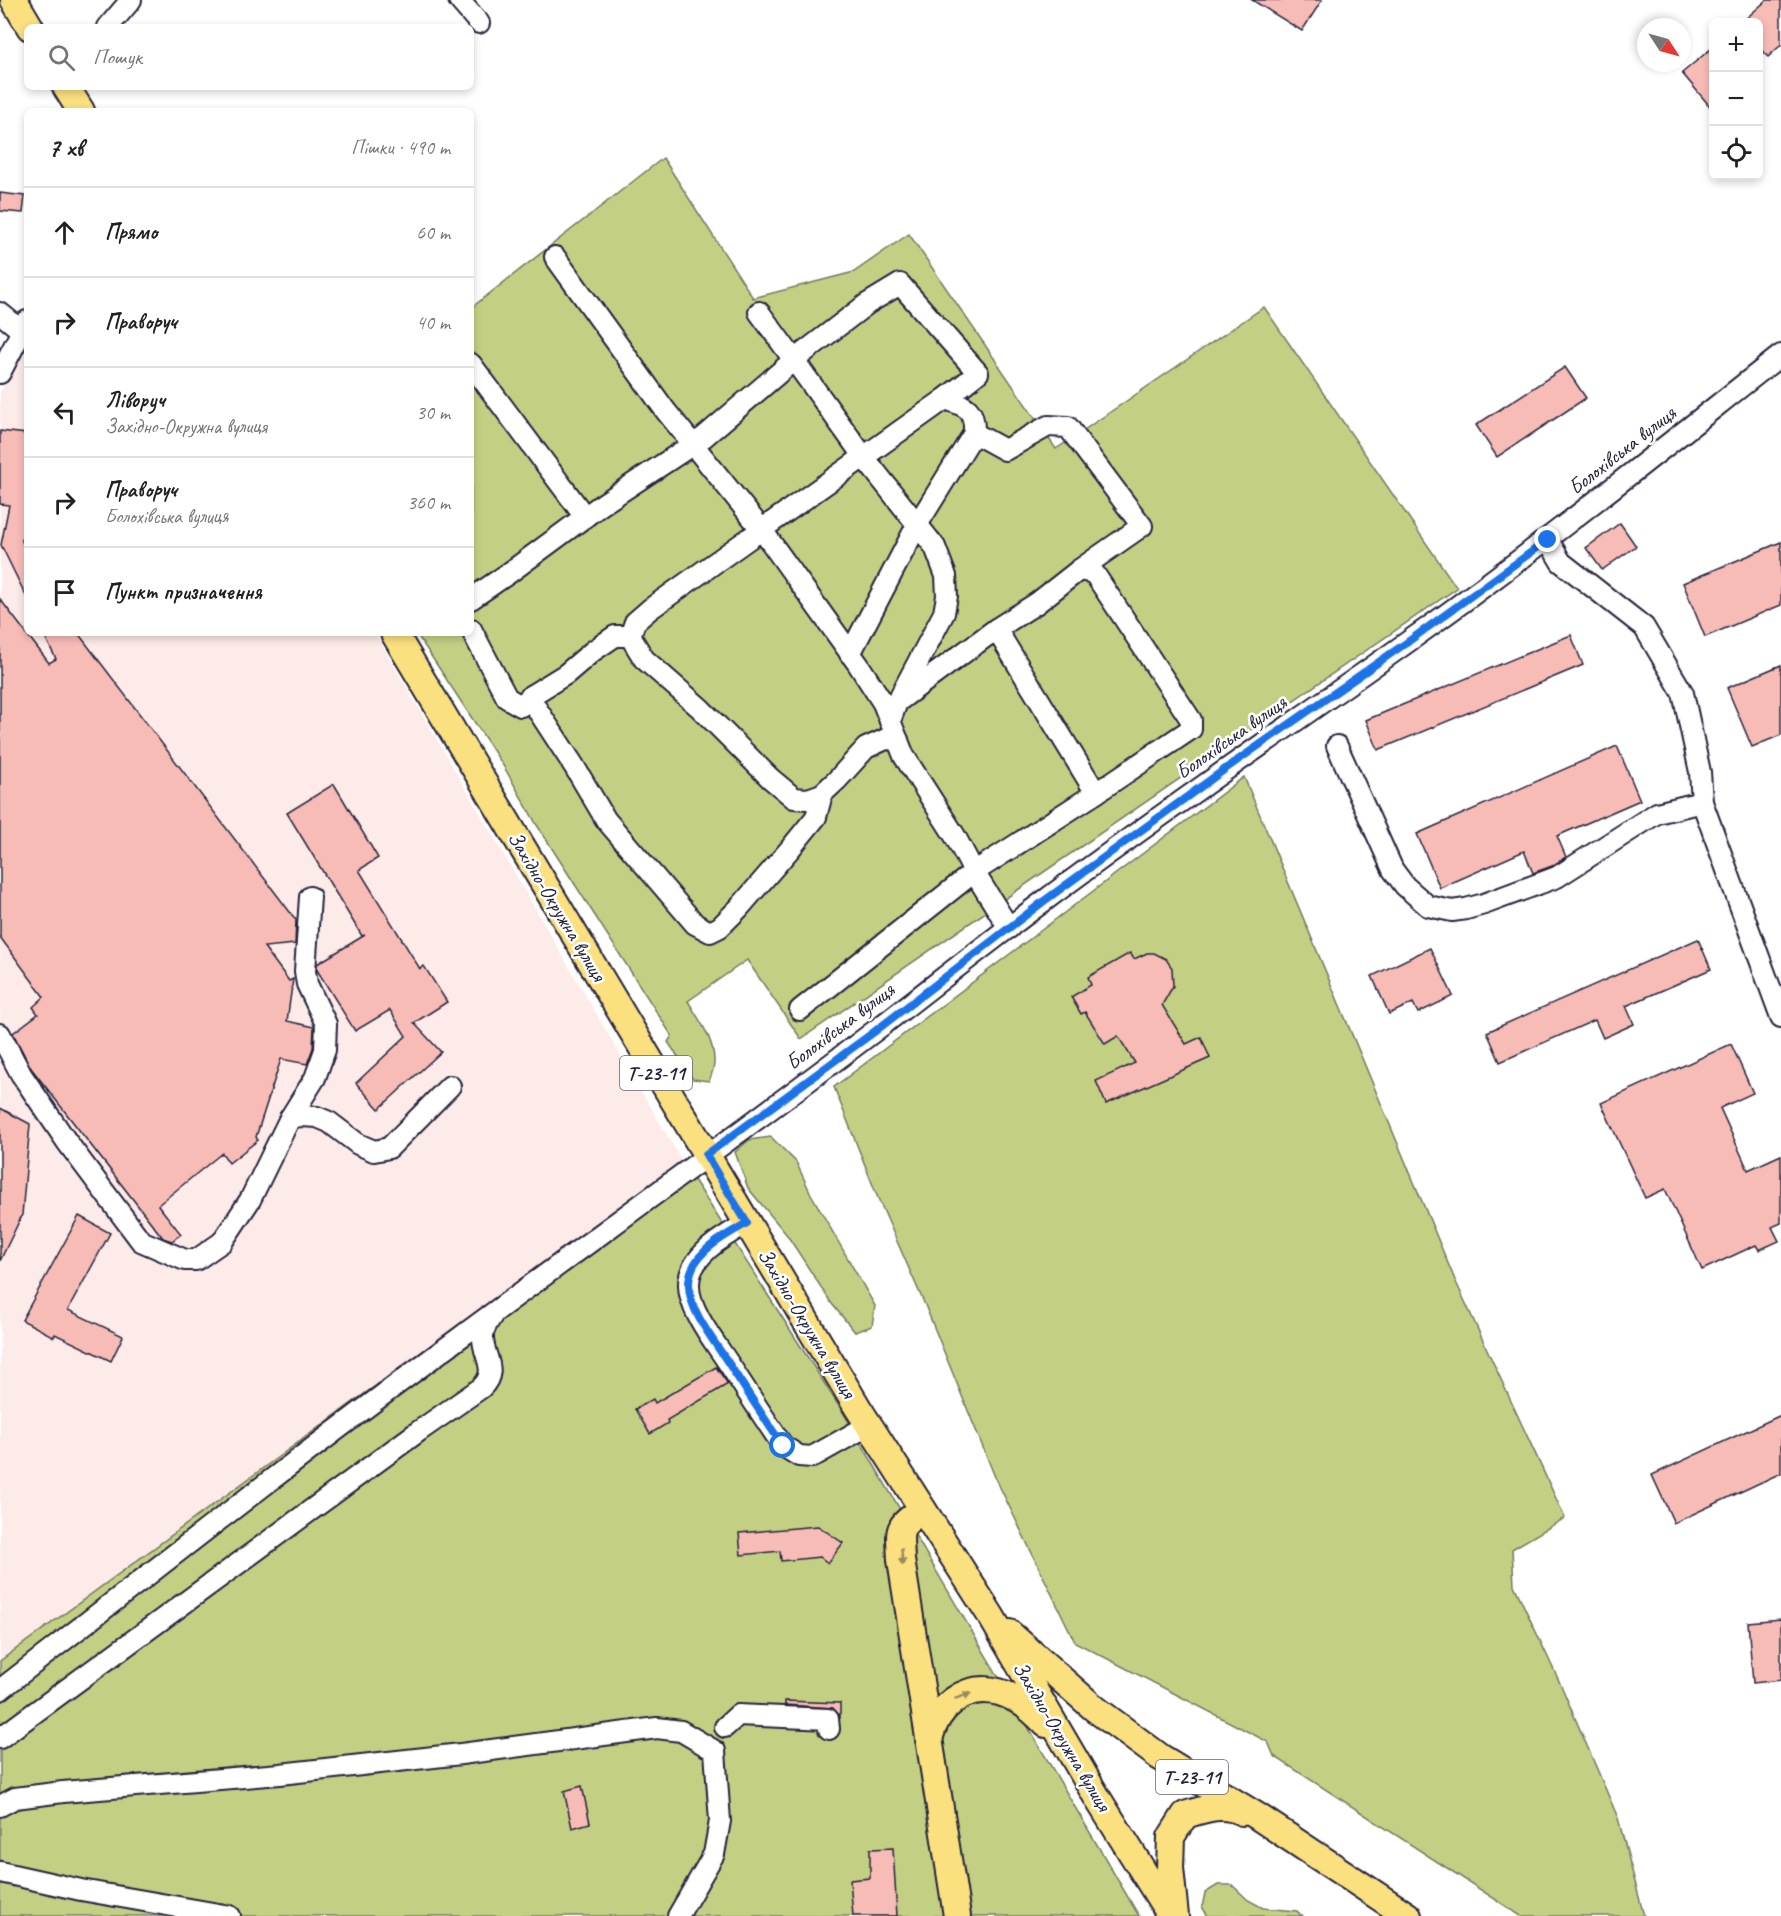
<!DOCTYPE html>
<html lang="uk">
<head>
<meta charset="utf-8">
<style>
  :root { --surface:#fff; --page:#f6f6f6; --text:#202124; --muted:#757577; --line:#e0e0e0 }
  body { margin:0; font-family:Caveat,sans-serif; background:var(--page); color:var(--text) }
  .controls { position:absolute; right:18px; top:18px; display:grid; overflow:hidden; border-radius:9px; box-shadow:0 3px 9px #0003 }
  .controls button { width:54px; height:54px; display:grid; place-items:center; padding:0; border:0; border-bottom:2px solid var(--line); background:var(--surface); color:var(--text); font:30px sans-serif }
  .compass { position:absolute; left:1637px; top:18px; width:54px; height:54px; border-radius:50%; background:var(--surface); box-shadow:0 3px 9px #0003; rotate:126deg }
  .stop { position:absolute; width:18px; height:18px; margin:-14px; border:4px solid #1a73e8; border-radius:50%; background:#fff }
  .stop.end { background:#1a73e8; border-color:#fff; box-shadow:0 2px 6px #0008 }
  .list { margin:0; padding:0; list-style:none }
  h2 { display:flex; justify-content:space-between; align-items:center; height:78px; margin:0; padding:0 24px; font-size:26px }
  h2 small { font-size:20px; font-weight:400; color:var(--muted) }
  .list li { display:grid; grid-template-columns:39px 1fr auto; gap:18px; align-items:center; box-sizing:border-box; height:90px; padding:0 24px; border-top:2px solid var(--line) }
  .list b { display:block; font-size:22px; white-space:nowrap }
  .list p { margin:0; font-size:20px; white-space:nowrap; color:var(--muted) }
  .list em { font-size:20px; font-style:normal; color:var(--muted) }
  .icon { flex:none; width:33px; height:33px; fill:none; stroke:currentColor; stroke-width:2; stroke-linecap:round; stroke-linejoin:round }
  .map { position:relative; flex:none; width:1781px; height:1916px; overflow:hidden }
  .search { position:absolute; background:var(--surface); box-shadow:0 3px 9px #0003; left:24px; top:24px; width:450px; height:66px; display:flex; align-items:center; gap:15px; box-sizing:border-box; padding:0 21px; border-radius:9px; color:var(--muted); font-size:22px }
  .panel { position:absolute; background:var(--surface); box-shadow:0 3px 9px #0003; left:24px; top:108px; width:450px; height:528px; border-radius:9px }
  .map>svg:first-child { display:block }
</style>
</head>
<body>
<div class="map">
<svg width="1781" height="1916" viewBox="0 0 1781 1916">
  <rect width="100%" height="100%" fill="#fff"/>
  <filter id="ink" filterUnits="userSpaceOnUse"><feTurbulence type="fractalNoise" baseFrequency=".0167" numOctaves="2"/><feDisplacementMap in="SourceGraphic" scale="12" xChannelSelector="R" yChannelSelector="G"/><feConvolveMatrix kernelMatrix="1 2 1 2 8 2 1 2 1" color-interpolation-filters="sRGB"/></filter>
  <g filter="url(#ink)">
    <polygon fill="#fdebe9" points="27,341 27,633 375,633 682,1161 0,1661 0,392"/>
    <g fill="#c3d084" stroke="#727960" stroke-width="1.5">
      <path d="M 663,158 L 753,298 L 854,272 L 909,234 L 1056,449 L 1264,307 L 1457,588 L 801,1039 L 747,960 L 688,1001 C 699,1020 715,1040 714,1063 C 714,1069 711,1076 709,1081 L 693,1079 L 668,1042 L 672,1036 L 537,825 L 504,767 L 416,633 L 471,633 L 471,308 Z"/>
      <polygon points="1244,777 1455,1280 1565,1518 1512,1549 1514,1585 1560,1683 1618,1818 1644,1916 1521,1916 1274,1756 1268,1742 1075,1642 995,1477 925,1305 878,1198 834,1087"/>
      <polygon points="771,1137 796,1162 811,1194 875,1306 872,1326 855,1332 832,1304 787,1235 748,1188 735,1152 749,1140"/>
      <polygon points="682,1161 844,1414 1139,1916 0,1916 0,1661"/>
      <polygon points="1218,1885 1232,1885 1248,1900 1263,1908 1297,1911 1302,1916 1208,1916 1202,1907 1205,1893"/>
    </g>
    <g fill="#f8bcb7" stroke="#22223b" stroke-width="1.5">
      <polygon points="1252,0 1322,0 1302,31"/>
      <polygon points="1767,0 1781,0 1781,45 1768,57 1758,46 1758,22 1742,22"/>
      <polygon points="1713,47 1713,110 1682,73"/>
      <polygon points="0,193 25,196 23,213 0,211"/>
      <polygon points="1565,367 1586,398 1497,457 1476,425"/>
      <polygon points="0,431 27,434 27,514 22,541 27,550 27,598 1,545 9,505 0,504"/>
      <polygon points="1620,523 1636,546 1602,570 1586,548"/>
      <polygon points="1781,542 1781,605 1705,637 1683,583"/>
      <polygon points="0,599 49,663 56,659 43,633 78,633 296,920 295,944 264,947 289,981 293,979 287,1021 314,1027 313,1048 307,1064 281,1059 256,1137 258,1140 229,1163 222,1153 158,1205 181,1234 172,1241 163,1238 31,1068 13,1033 38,1014 33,1007 44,997 0,937"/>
      <polygon points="1571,635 1583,665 1378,750 1366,720"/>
      <polygon points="1781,665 1781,735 1752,747 1727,688"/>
      <polygon points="1617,746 1640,800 1557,836 1566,857 1552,866 1533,873 1524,851 1440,888 1417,834"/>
      <polygon points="334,784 378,858 359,870 420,969 424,966 447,1002 414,1023 441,1052 379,1109 356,1083 406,1036 390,1010 355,1031 317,970 317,964 365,935 362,936 287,813"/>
      <polygon points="1698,939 1711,969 1626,1006 1634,1024 1603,1038 1595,1020 1500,1062 1487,1032"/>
      <polygon points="1430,948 1453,996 1418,1013 1413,1003 1389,1014 1372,976"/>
      <polygon points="1130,953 1134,959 1147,953 1154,953 1166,959 1172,968 1173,986 1162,1005 1186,1044 1201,1037 1210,1058 1106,1104 1096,1081 1135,1063 1118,1036 1105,1044 1085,1012 1081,1014 1071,997 1091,985 1088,977"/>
      <polygon points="1731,1044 1753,1093 1720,1108 1748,1170 1781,1155 1781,1223 1772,1227 1779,1241 1759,1250 1756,1245 1702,1270 1665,1189 1645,1198 1601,1103"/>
      <polygon points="0,1108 30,1124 22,1215 0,1261"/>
      <polygon points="79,1216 110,1233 68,1310 123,1336 111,1361 55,1334 54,1337 22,1320"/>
      <polygon points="716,1367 728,1384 667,1420 668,1423 650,1434 635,1409 653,1399 655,1403"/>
      <polygon points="1781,1415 1781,1473 1674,1523 1652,1475"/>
      <polygon points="818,1526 843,1543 828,1563 820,1557 781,1561 780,1551 741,1555 739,1533"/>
      <polygon points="1781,1619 1781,1680 1753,1683 1748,1622"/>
      <polygon points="785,1701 840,1703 840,1717 833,1708 785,1705"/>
      <polygon points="582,1786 590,1823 572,1828 564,1791"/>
      <polygon points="893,1848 897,1916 853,1916 850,1880 870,1878 870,1849"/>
    </g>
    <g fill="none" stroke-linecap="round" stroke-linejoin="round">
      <defs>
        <g id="minor">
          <polyline points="459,0 479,23"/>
          <polyline points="108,27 131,0"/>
          <polyline points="555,257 665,410 762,530 858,664 883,703 904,756 955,836 974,872 1009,928"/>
          <polyline points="0,313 22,331"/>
          <polyline points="471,364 585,517"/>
          <polyline points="0,373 27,321"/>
          <polyline points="974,433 1005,450 1048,426 1068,427 1142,526 1079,570"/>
          <polyline points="1548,540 1561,562 1644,627 1683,693 1700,772 1702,802 1781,1017"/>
          <polyline points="471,599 509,573 601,505 704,437 794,360 759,312"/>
          <polyline points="471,629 507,698 521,706 532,695 566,674 593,651 615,636 630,636"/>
          <polyline points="996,629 1096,793"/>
          <path d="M 850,654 L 917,525 L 974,433 C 975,409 967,406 945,399 L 978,373 L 900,284 L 867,304 L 794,360 L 863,456 L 935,547 L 946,576 L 947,596 L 944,613 L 897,702"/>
          <polyline points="532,695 533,703 574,766 606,820 695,924 710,932 720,927 739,908 790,849 816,817 822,794"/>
          <polyline points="898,740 886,739 866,748 837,780 822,794 808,799 794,798 770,778 700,708 644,659 630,636 635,622 650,609 945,399"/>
          <polyline points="1337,746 1393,870 1405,886 1428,906 1452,911 1466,909 1484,904 1557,877 1657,813 1702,802"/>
          <polyline points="800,1010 974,872 1096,793 1191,729 1191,720 1094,573 1079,570 1037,603 996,629 897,702 890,721"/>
          <polyline points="0,1034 21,1074 67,1142 141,1241 185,1260 196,1260 222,1242 250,1200 290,1118 315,1078 325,1050 326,1024 307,984 305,971 310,897"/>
          <polyline points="290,1118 301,1116 317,1117 329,1122 358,1144 374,1151 389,1148 450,1086"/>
          <path d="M 747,1223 C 726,1235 689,1255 689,1284 C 688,1309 714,1341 727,1361 C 746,1390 764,1418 783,1446 L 799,1456 L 812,1457 L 869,1425"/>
          <path d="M 0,1690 C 153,1571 306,1451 462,1336 C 600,1234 739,1134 876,1030 C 932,987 987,943 1044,901 C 1164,811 1287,728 1409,641 C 1537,550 1658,452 1781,355"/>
          <polyline points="725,1727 738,1715 828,1719 829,1729"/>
          <path d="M 0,1738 L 419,1431 L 481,1388 C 500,1370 482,1356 483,1336 C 483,1328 489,1321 493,1314"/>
          <polyline points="0,1806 15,1798 63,1792 280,1774 461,1754 657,1728 681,1731 715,1751 720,1821 714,1854 678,1916"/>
          <polyline points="0,1872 81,1890 230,1916"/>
        </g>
        <g id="major">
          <polyline points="14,0 30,27"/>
          <polyline points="66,87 81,111"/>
          <polyline points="394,633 858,1408 991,1616 1098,1799 1171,1916"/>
          <path d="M 923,1510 C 895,1528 900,1528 901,1560 L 957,1916"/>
          <polyline points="1009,1633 1094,1708 1160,1757 1257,1816 1408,1916"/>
          <path d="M 929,1739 C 937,1707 964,1683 999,1692 C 1017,1697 1034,1711 1046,1724"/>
          <path d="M 1175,1916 L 1170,1868 L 1171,1837 L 1185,1815 C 1204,1809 1223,1802 1242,1812"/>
        </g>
      </defs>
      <use href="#minor" stroke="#22223b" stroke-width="24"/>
      <use href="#major" stroke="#22223b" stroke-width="30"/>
      <use href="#minor" stroke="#fff" stroke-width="20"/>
      <use href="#major" stroke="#fbe080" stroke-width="26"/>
    </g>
    <defs><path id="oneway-solid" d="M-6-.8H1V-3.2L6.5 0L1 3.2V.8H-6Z" transform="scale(1.5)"/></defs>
    <g fill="#998a61">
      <use href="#oneway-solid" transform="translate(902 1557) rotate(86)"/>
      <use href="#oneway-solid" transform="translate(963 1696) rotate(-19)"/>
    </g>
  </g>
  <g fill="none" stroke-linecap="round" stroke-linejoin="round" filter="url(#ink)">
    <path stroke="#1a73e8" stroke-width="8" d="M 783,1446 C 764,1418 746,1390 727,1361 C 714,1341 688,1309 689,1284 C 689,1253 725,1236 747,1223 L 706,1155 L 874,1032 L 1044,901 L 1228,767 L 1409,641 L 1548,540"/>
  </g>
  <g text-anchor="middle" stroke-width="5" stroke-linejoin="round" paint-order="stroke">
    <g fill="#fff" stroke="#646476" stroke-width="1.5">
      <rect x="620" y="1056" width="72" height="34" rx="4.5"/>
      <rect x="1156" y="1760" width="72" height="34" rx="4.5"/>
    </g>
    <g font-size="20" font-weight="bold" fill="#22223b">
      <text x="656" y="1080">Т-23-11</text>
      <text x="1192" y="1784">Т-23-11</text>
    </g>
    <g font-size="21" fill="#22223b" stroke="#fff">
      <text transform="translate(1622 450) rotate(-38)" y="7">Болохівська вулиця</text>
      <text transform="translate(1231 737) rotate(-35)" y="7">Болохівська вулиця</text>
      <text transform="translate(557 906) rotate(59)" y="7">Західно-Окружна вулиця</text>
      <text transform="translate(840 1026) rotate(-37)" y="7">Болохівська вулиця</text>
      <text transform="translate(807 1323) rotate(59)" y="7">Західно-Окружна вулиця</text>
      <text transform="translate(1062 1736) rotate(59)" y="7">Західно-Окружна вулиця</text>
    </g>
  </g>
</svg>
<div class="controls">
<button>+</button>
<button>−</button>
<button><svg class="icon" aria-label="locate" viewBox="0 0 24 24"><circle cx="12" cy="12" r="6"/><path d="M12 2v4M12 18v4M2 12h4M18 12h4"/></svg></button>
</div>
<svg class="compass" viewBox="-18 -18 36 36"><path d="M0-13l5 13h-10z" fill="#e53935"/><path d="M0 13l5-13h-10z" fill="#757577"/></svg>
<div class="stop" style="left:783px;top:1446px"></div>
<div class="stop end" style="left:1548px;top:540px"></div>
<div class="search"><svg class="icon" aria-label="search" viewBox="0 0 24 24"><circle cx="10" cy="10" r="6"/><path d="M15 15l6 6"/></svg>Пошук</div>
<section class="panel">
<h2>7 хв<small>Пішки · 490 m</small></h2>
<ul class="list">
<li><svg class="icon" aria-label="ahead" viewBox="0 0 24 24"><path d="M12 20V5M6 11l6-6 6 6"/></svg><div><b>Прямо</b></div><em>60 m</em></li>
<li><svg class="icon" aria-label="right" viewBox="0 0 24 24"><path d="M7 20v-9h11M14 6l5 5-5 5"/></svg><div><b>Праворуч</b></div><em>40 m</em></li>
<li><svg class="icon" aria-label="left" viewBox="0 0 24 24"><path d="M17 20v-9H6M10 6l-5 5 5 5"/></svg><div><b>Ліворуч</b><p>Західно-Окружна вулиця</p></div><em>30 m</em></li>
<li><svg class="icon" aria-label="right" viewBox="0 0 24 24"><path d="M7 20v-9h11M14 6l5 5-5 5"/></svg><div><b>Праворуч</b><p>Болохівська вулиця</p></div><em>360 m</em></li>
<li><svg class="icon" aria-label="arrive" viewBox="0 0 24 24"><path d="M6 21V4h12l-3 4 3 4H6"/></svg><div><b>Пункт призначення</b></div></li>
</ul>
</section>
</div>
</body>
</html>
